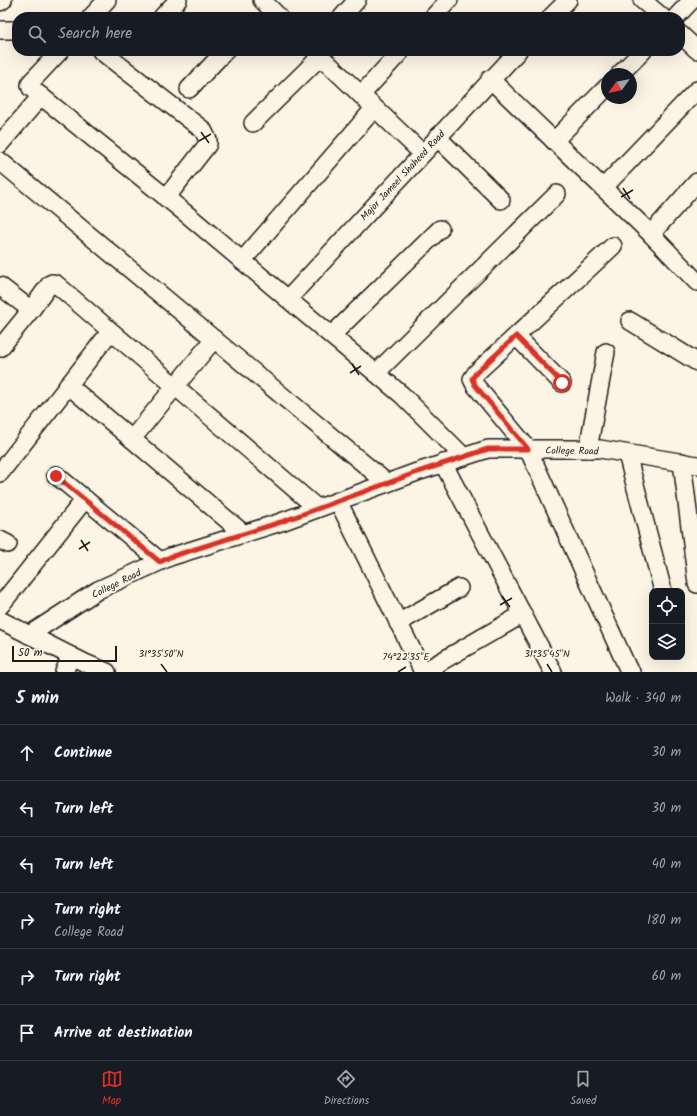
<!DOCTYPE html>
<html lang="en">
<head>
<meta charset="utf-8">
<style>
  :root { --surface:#171b24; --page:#20242c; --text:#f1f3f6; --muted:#9ea1a6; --line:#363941; --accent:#d93025 }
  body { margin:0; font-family:Kalam,sans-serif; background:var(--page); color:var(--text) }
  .controls { position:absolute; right:12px; bottom:12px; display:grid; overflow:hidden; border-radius:8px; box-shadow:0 4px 16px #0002 }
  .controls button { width:36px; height:36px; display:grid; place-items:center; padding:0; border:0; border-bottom:1px solid var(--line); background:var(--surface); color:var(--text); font:20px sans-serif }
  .compass { position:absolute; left:601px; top:68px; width:36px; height:36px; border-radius:50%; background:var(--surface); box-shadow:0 4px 16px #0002; rotate:237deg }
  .scale { position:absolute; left:12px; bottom:10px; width:105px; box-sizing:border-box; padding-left:4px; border:2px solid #1c1c1c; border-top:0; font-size:11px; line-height:14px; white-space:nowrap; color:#1c1c1c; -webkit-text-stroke:3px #fcf5e5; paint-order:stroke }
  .stop { position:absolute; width:12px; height:12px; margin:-9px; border:3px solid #d93025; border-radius:50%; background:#fff }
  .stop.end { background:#d93025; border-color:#fff; box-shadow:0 1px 4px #0008 }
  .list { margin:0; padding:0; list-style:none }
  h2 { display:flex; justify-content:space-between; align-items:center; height:52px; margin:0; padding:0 16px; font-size:17px }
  h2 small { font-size:13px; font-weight:400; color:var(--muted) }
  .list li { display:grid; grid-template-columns:26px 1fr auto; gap:12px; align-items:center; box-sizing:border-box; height:56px; padding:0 16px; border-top:1px solid var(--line) }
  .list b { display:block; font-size:15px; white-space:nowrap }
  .list p { margin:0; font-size:13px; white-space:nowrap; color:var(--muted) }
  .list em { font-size:13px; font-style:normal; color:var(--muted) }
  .icon { flex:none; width:22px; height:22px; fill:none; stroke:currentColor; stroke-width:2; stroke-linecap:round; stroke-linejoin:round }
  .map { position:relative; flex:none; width:697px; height:672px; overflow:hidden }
  .search { position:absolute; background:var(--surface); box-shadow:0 4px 16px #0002; left:12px; right:12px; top:12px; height:44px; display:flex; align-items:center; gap:10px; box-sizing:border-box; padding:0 14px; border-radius:16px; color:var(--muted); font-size:15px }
  .sheet { height:388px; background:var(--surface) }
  nav { display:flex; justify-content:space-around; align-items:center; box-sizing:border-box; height:56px; border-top:1px solid var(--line); background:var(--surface); font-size:11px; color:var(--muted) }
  nav a { display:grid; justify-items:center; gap:2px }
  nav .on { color:var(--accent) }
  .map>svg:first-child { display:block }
</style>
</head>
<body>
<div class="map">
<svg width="697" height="672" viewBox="0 0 697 672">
  <rect width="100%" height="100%" fill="#fcf5e5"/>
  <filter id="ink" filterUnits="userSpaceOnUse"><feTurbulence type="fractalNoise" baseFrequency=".025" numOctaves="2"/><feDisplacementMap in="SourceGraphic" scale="8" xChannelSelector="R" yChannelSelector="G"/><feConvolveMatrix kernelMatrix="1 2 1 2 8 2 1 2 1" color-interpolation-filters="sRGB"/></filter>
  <g filter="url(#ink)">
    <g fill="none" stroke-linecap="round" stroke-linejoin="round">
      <defs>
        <g id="minor">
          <polyline points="262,0 279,17"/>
          <polyline points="642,0 662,17"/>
          <polyline points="0,2 3,0"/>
          <polyline points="91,17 107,0"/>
          <polyline points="162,17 178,0"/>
          <polyline points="342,17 357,0"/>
          <polyline points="433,17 449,0"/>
          <polyline points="551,17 568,0"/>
          <polyline points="676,17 692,0"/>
          <polyline points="0,30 17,30"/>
          <polyline points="680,34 697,50"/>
          <polyline points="60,51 31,82 30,85 31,88 189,216 402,395 464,457"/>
          <polyline points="101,51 203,130 208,140 208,144 166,198"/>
          <polyline points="315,51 422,153"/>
          <polyline points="620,74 643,51"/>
          <polyline points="490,79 651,234 697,182"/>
          <polyline points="189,89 225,51"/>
          <polyline points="361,95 401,51"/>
          <polyline points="253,123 321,56"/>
          <polyline points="437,137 501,200"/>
          <polyline points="554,141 607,87"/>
          <polyline points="0,144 41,96"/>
          <polyline points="0,161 387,483"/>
          <polyline points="603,188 697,90"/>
          <polyline points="651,234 697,282"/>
          <polyline points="613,246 476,373 472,379 475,385 528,449 629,671 631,672"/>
          <polyline points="242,261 371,112"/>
          <polyline points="0,286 31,310 50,284 52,283 56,284 317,508"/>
          <polyline points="288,299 518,51"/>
          <polyline points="630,321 697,362"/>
          <polyline points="332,335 440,229"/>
          <polyline points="516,336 562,383"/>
          <polyline points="0,348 31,310"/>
          <polyline points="376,373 557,194"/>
          <polyline points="68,385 244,534"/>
          <polyline points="132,439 214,339"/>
          <polyline points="588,449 606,352"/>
          <polyline points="627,454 663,591"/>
          <polyline points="682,462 697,584"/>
          <polyline points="443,463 553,672"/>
          <polyline points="0,473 110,332"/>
          <polyline points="56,475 160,561"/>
          <polyline points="338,501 423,672"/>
          <polyline points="0,540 8,544"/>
          <polyline points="0,606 85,499"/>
          <polyline points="0,620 85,663 107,672"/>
          <polyline points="398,623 459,588"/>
          <polyline points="29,635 98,590 170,557 281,522 417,472 488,449 600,449 697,465"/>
          <polyline points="64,672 71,656"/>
          <polyline points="423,672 523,614"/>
        </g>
      </defs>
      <use href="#minor" stroke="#1c1c1c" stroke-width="20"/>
      <use href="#minor" stroke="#fcf5e5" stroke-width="17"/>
    </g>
  </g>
  <g fill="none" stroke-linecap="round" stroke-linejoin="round" filter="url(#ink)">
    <polyline stroke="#d93025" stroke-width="5" points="56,476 160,562 170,557 281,522 418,472 488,449 528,449 475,385 472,379 476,373 516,336 562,383"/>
  </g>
  <path fill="none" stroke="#1c1c1c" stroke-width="1.5" d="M 201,132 L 209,143M 199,141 L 211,134M 623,188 L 630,199M 621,197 L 633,190M 352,364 L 359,375M 350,373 L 361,366M 81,540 L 88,551M 79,549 L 90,542M 502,596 L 510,607M 500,605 L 512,598M 161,664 L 167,672M 547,664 L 552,672M 398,672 L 406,667"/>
  <g text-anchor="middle" stroke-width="3.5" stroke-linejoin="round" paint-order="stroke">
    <g font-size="10" fill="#1c1c1c" stroke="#fcf5e5">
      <text transform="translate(402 175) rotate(-47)" y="4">Major Jameel Shaheed Road</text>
      <text transform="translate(572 450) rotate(1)" y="4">College Road</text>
      <text transform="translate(116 583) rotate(-26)" y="4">College Road</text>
    </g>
  </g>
  <g font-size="10" text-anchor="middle" fill="#1c1c1c" stroke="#fcf5e5" stroke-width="3.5" stroke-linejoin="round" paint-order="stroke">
    <text x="161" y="657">31°35'50"N</text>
    <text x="547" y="657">31°35'45"N</text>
    <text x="406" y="660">74°22'35"E</text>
  </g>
</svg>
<div class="controls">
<button><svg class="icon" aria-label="locate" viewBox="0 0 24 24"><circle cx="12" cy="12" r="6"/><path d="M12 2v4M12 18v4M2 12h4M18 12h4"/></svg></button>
<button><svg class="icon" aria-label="layers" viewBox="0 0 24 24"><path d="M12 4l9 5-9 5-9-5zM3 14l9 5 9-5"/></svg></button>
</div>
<svg class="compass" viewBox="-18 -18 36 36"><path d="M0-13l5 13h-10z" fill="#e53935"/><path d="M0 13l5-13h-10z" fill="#9ea1a6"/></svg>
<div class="scale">50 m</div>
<div class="stop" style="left:562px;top:383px"></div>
<div class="stop end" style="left:56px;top:476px"></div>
<div class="search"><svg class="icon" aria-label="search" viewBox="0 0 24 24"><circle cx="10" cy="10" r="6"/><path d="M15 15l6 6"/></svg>Search here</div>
</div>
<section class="sheet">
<h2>5 min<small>Walk · 340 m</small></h2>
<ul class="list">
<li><svg class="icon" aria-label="ahead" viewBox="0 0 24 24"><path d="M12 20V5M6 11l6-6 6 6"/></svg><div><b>Continue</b></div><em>30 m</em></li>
<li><svg class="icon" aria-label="left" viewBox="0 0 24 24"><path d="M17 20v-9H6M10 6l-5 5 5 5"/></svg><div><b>Turn left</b></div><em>30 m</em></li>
<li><svg class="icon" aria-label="left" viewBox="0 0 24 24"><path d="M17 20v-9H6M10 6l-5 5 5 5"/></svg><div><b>Turn left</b></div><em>40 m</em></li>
<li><svg class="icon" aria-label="right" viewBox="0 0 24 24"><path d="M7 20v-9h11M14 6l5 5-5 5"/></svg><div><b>Turn right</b><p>College Road</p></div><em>180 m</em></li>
<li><svg class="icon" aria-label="right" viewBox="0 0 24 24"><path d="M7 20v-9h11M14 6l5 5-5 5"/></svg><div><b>Turn right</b></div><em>60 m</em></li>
<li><svg class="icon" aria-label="arrive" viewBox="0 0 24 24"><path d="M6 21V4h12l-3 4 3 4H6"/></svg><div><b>Arrive at destination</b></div></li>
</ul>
</section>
<nav>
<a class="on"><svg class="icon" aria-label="map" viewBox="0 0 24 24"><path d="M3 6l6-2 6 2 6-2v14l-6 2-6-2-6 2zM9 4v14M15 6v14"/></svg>Map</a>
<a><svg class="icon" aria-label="directions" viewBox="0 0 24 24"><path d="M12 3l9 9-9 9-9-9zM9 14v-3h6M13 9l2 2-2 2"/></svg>Directions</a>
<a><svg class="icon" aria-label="saved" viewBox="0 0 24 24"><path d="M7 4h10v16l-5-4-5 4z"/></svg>Saved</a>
</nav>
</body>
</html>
